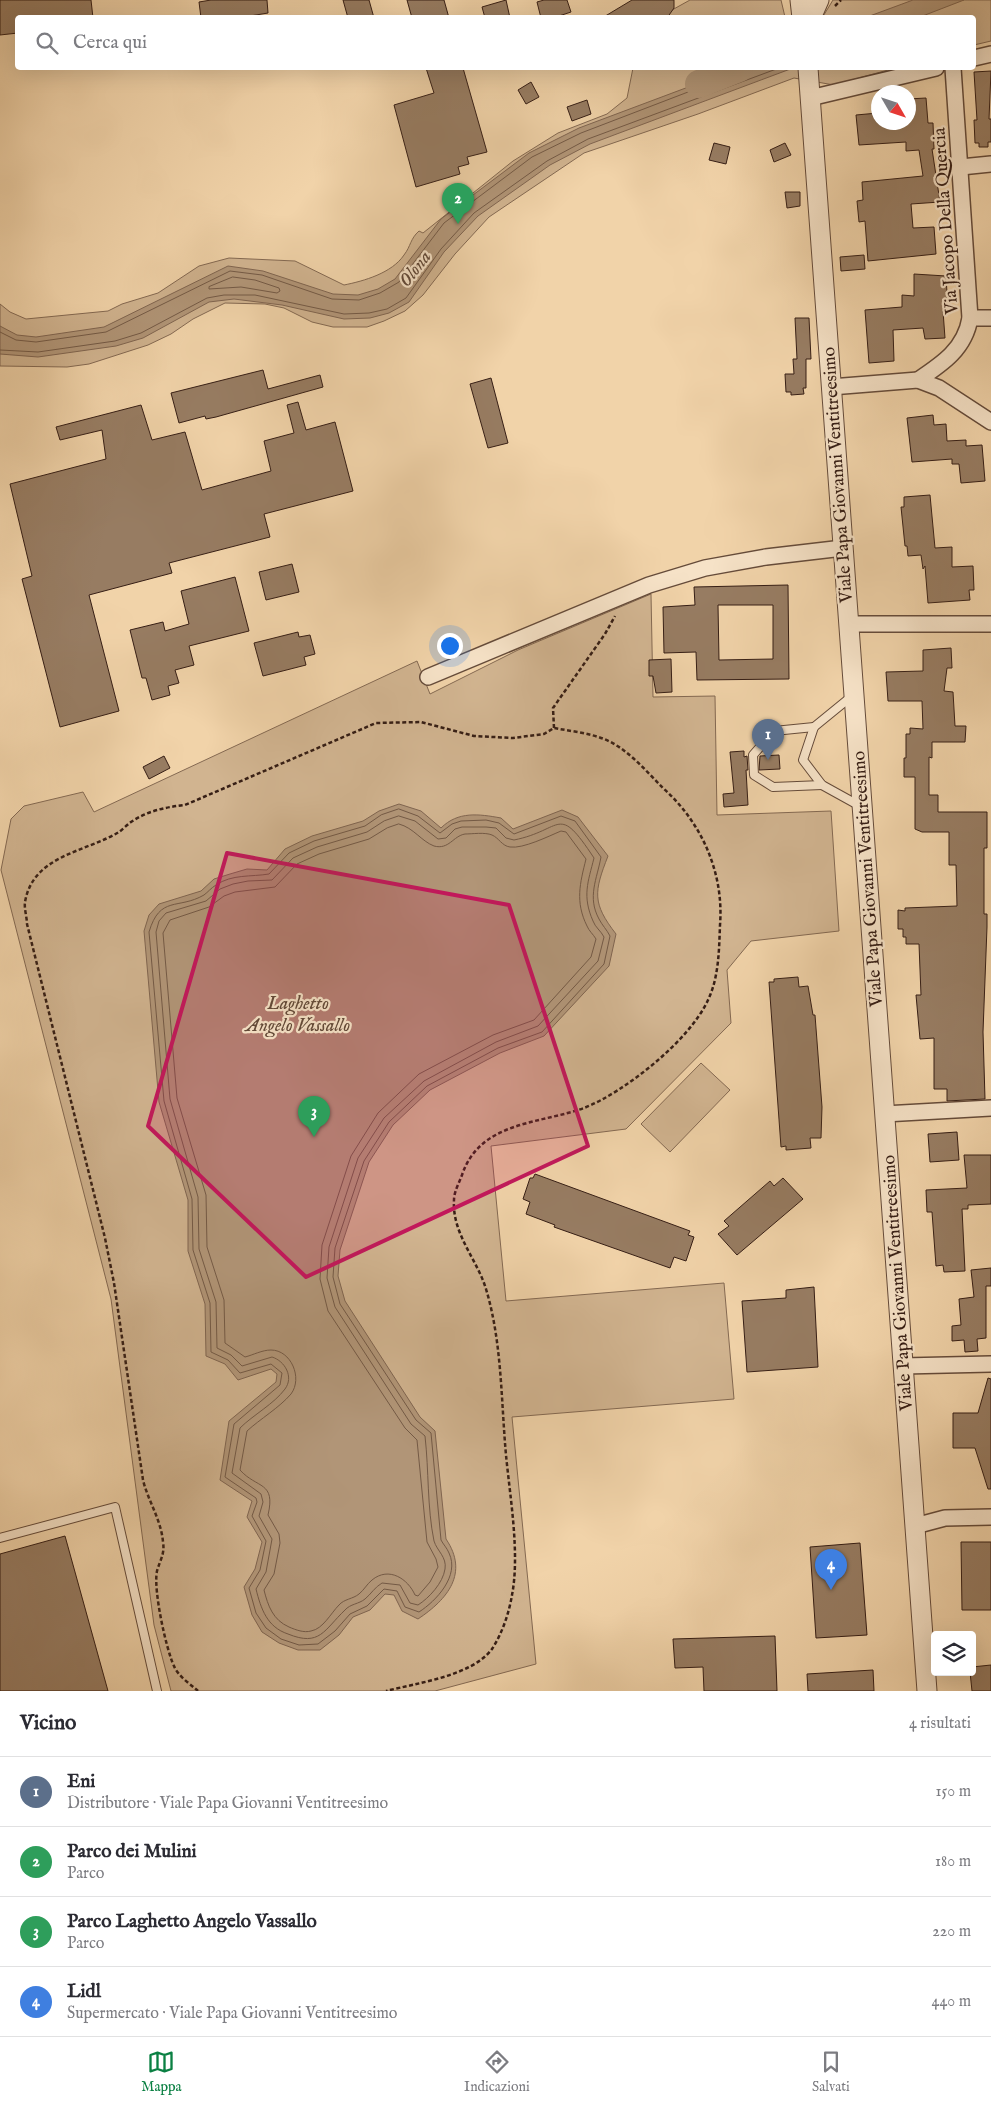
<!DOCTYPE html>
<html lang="it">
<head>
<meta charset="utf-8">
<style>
  :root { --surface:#fff; --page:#f2f2f3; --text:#2b2b33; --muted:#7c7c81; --line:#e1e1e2; --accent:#0b8043 }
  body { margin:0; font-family:"IM FELL English",serif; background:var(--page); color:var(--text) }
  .controls { position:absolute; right:15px; bottom:15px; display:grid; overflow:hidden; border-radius:5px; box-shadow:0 5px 20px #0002 }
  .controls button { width:45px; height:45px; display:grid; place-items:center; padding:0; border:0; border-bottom:1px solid var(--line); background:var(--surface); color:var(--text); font:25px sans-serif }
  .compass { position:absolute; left:871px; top:85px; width:45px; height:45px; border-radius:50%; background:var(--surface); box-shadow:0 5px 20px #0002; rotate:129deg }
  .you { position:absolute; left:449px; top:645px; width:18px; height:18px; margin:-12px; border:4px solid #fff; border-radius:50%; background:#1a73e8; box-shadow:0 0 0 8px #1a73e833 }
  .badge { display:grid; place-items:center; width:32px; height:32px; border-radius:50%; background:var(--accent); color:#fff; font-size:16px; font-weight:700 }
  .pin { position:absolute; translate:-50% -41px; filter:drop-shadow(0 1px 2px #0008) }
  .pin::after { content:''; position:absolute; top:26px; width:18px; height:15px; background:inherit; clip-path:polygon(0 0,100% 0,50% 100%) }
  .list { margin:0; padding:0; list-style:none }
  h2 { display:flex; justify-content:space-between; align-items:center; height:65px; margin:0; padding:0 20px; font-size:21px }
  h2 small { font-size:16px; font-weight:400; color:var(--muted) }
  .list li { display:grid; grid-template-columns:32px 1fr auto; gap:15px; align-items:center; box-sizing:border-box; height:70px; padding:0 20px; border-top:1px solid var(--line) }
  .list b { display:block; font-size:19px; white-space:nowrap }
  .list p { margin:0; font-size:16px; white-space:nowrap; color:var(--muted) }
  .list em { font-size:16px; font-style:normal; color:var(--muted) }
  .icon { flex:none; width:28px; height:28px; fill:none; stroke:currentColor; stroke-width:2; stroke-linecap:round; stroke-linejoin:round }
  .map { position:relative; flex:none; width:991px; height:1691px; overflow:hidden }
  .search { position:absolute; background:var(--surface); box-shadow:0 5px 20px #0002; left:15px; right:15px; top:15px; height:55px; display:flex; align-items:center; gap:12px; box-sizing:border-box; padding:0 18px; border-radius:5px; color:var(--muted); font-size:19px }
  .sheet { height:345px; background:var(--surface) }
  nav { display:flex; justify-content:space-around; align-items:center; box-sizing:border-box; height:70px; border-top:1px solid var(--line); background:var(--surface); font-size:14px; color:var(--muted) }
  nav a { display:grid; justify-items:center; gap:2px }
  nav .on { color:var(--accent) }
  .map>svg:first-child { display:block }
</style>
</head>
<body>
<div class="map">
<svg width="991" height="1691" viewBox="0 0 991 1691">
  <rect width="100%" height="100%" fill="#f1d3a9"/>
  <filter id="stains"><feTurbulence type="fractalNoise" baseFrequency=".004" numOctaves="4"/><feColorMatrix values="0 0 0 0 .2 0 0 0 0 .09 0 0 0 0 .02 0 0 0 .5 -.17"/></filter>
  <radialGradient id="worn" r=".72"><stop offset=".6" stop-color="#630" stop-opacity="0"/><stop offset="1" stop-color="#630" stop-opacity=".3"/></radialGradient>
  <g fill="#d1b490" stroke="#846952">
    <polygon points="690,0 781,0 785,17 666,18 672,10"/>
    <polygon points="833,0 991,0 991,41 974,45 974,18 822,18"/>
    <path d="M 633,68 L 895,68 L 834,85 L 794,78 L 698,114 L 584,153 L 489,217 L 455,254 L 423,295 L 405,311 L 384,321 L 367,327 L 333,327 L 312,322 L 284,308 L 265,304 L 225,303 L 193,319 L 171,334 L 148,345 L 89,364 L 67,367 L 0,366 L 0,304 L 10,312 L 26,319 L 108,311 L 122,304 L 158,293 L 199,266 L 229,258 L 295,261 L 344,285 C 364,281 392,273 404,255 C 411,246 410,239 419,231 L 423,233 L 513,161 L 558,133 L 607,114 L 627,98 Z"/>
    <polygon points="651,594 653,697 715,696 717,815 831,811 839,931 751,941 727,970 731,1023 626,1129 491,1146 506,1301 724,1283 734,1399 512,1417 536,1664 435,1691 171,1691 154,1625 111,1299 1,870 11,819 24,806 83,792 94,812 417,661 430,694 518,650"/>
    <polygon points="701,1063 730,1090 670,1152 641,1124"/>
  </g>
  <g fill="#b19577" stroke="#806550">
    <polygon points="913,0 964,0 920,17 867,17"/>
    <polygon points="739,68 793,68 590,144 550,165 478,216 444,252 409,302 389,313 370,318 344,319 282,305 234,299 209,302 143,338 116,346 38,357 0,354 0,326 17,335 36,337 104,327 228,266 263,271 333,294 358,295 378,289 395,279 441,219 529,153 579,128"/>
    <path d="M 399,804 L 421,811 L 441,828 C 458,811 479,814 501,818 L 513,829 L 562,810 L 578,817 L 608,856 C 594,892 592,903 616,934 L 609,966 L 544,1036 L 500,1053 L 430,1090 L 393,1125 L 369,1162 L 340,1250 L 338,1276 L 345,1301 L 420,1417 L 435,1431 L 446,1539 C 469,1573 448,1599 418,1619 L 402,1611 L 394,1595 L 385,1594 L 370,1610 L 353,1617 L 339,1635 L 320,1650 L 298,1650 L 279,1643 L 262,1632 L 252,1615 L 244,1587 L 255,1569 L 262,1542 L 247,1517 L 252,1501 L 220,1480 L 229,1421 L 276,1382 L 277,1374 L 271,1369 L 238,1380 L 225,1364 L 206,1356 L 205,1304 L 188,1251 L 188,1200 L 159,1102 L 144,931 L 149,915 L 159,904 L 201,891 L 214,879 L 230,874 L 247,869 L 267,870 L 285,849 L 312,836 L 363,821 L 379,811 Z"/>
  </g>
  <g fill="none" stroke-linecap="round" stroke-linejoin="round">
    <g stroke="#745a46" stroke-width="1">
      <polygon points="233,277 255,280 279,288 280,291 277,293 241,287 209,289 209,287"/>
      <polyline points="0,332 16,340 36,342 106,332 230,271 262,275 332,299 359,300 380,293 399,282 444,223 532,157 581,133 735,74 739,68"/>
      <polyline points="0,350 38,352 115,341 141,333 207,298 224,295 255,295 344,314 369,313 387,309 406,298 441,249 474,213 547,161 588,139 779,68"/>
      <path d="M 399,809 L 418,816 L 440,833 L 452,824 L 461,821 L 486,820 L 499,823 L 514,834 L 561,816 L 575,821 L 601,857 C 597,879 587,897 599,919 C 602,925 607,930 610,936 L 604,964 L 542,1032 L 498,1048 L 427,1086 L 389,1122 L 364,1161 L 335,1248 L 333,1277 L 340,1304 L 416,1420 L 431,1433 L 441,1540 C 443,1544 447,1548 449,1553 C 460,1576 436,1601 419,1612 L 405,1607 L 397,1591 L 384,1589 L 367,1606 L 350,1614 L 335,1631 L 318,1644 L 299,1645 L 281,1639 L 266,1628 L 256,1613 L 249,1588 L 260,1570 L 266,1541 L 252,1516 L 257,1502 L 256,1498 L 225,1477 L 234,1424 L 280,1385 L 282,1373 L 271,1364 L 240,1373 L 228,1360 L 211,1352 L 210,1303 L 193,1250 L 192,1199 L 164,1101 L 149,932 C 160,895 178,910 204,895 C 208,892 211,888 216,885 C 232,874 251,877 269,874 L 289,853 L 314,841 L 365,826 L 381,815 Z"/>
      <path d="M 399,816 L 415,821 L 438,839 L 446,838 L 455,829 L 462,827 L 486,827 L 496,828 L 506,838 L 514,840 C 564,830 557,802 594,858 C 588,882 582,896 593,921 C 595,927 601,931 604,937 L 598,961 L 538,1026 L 496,1042 L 424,1081 L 384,1118 L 358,1158 L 329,1247 L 327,1278 L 335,1307 L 411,1424 L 425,1436 C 429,1471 427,1507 434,1541 C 437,1551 447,1557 445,1569 C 443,1583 429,1598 418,1605 L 410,1603 L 400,1585 L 382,1583 C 375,1587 371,1594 365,1599 C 359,1604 350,1604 345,1610 C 324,1630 320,1647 288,1634 C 267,1627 261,1609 256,1589 L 266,1572 L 272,1539 L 259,1516 L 263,1502 L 261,1494 L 232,1473 L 240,1428 C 253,1415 274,1404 285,1389 C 294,1377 285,1361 272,1357 L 242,1366 L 231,1355 L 217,1348 L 216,1302 L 199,1249 L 198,1197 L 170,1099 L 156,932 L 159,921 L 166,913 L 206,901 L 220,889 L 233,884 L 248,881 L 272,880 L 293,858 L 317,847 L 367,832 L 384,821 Z"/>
      <path d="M 399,824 C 414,828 421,841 434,846 C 449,850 453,836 465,834 C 472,834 485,832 492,835 C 499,838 502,846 510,847 C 523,849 549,836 561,831 L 566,832 L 586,859 C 580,883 575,902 587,926 C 589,931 593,934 596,939 L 591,957 L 534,1020 L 493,1035 L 419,1074 L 378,1113 L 351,1156 L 322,1245 L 320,1279 L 328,1311 L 405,1428 L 417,1440 L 427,1542 L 436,1559 L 438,1567 L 430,1582 L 418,1596 L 415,1595 C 408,1579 389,1566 372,1580 C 367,1584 364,1590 359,1594 C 353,1599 344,1599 339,1605 C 331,1613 323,1629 311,1631 C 304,1633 296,1630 289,1627 C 273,1620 268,1606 264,1590 L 274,1574 L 280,1543 L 279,1534 L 268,1515 C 276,1481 257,1489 240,1470 L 247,1431 C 260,1419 279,1408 291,1394 C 303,1378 291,1350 271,1350 C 262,1350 253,1355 245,1357 L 225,1343 L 224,1300 L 207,1247 L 206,1195 L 177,1098 L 163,933 L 170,920 L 209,907 L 224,896 L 235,892 L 275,887 L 297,864 L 319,854 L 369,839 L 387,828 Z"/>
    </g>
    <polyline stroke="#b19577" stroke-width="28" points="699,84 739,68"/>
  </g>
  <g fill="#977c62" stroke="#361e15" fill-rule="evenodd">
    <polygon points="0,0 91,0 93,18 18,18 18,33 0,35"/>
    <polygon points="211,0 267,0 268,13 238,18 201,18 199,2"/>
    <polygon points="343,0 369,0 374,18 348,18"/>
    <polygon points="407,0 444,0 449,18 412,18"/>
    <polygon points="506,0 510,18 485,18 482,7"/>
    <polygon points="544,0 567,0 571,12 553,18 541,18 537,2"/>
    <polygon points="632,0 674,0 674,8 667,18 602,18"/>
    <polygon points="426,68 463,68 487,152 467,157 469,164 458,167 460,174 416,187 394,105 434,93"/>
    <polygon points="991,71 989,119 991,119 991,142 988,142 988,147 979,147 979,143 975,143 974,120 977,120 974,72"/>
    <polygon points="531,82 539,97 526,104 518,90"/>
    <polygon points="926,98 928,123 933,123 934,149 932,149 940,202 911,204 913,228 934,227 936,254 868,261 865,221 859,222 857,201 863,200 862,182 923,176 919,150 906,151 906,142 859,145 856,115 878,113 878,122 908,122 908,99"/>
    <polygon points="587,100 591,114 572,121 567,107"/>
    <polygon points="714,143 730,147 726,164 709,160"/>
    <polygon points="785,143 791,155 774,162 770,150"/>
    <polygon points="785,192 800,192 800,206 787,208"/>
    <polygon points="864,255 865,269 841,271 840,257"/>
    <polygon points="914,274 946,276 948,311 943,311 945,338 925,339 923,328 893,330 894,361 869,363 865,310 902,307 902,295 914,296"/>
    <polygon points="795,318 809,318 811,359 806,359 806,388 803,388 804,394 791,395 791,392 786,392 785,374 794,374 793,359 797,359"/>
    <polygon points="263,370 268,389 320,375 323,387 216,417 206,419 205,416 179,423 171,393"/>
    <polygon points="491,378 508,443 488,448 470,384"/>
    <polygon points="298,402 306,430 335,422 353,491 264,514 270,537 169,563 172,573 89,595 119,711 60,727 22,579 32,576 10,484 106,459 102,430 60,440 56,427 141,405 152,440 185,432 202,490 271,471 264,441 294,433 287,405"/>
    <polygon points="933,415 934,425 946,424 947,441 966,440 966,446 982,445 985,481 961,483 959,464 952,464 952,459 912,462 907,418"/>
    <polygon points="930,495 935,548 952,547 952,567 973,566 974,590 969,590 970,600 928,603 925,566 923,569 921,555 908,556 907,546 905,546 901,507 904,507 904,497"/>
    <polygon points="292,564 299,592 266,600 259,572"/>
    <polygon points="235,577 249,631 189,646 194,665 175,670 179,683 168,686 170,695 152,700 146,678 142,678 130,630 163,622 165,631 189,624 181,591"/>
    <path d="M 788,585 L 789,679 L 697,680 L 696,652 L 664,653 L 663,607 L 695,605 L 694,587 ZM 718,605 L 773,605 L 773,659 L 719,660 Z"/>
    <polygon points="298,632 299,637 310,635 315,654 304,657 306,665 263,676 254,643"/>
    <polygon points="951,648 952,668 947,668 944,691 953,692 955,726 966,726 965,742 932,742 932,758 929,757 929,795 938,795 938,812 987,812 987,848 984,848 984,914 987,914 987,927 983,1032 985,1099 947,1101 947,1089 934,1089 934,1038 920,1039 916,995 921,995 919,944 906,944 906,937 903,937 903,929 898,929 898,910 905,911 905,908 957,906 956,865 949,865 949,832 922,832 915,829 915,777 904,777 904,758 906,758 906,734 910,734 910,728 923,729 922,701 888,701 886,672 923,671 923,650"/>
    <polygon points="671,659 672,692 656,693 653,676 649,676 649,660"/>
    <polygon points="744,751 744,757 747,756 748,770 746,770 748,805 724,807 723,794 734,793 730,752"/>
    <polygon points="779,755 780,769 759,770 760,756"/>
    <polygon points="164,756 170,768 149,779 143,767"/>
    <polygon points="798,977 799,987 808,986 813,1015 815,1015 822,1107 821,1138 810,1138 811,1148 786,1150 786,1146 781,1147 769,982 774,982 774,979"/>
    <polygon points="957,1132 959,1160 930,1162 928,1134"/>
    <polygon points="964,1155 991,1155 991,1204 968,1205 968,1209 962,1209 965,1271 944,1272 943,1265 936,1266 932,1212 927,1212 926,1190 967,1188"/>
    <polygon points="535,1174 690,1231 688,1235 694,1237 686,1261 674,1257 670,1268 554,1227 555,1225 526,1214 530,1202 523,1199 530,1178 533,1178"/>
    <polygon points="783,1178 803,1199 737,1255 718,1234 729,1226 724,1221 770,1181 774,1186"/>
    <polygon points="991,1268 991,1286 986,1286 986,1338 977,1339 978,1351 965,1352 964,1340 952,1341 952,1326 961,1325 959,1299 974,1297 971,1270"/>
    <polygon points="814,1287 818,1367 747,1372 742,1301 786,1298 786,1290"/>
    <polygon points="988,1378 991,1379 991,1489 988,1489 975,1448 953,1448 953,1413 978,1413"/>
    <polygon points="65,1536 108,1691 0,1691 0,1554"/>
    <polygon points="961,1542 991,1542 991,1610 962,1610"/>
    <polygon points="860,1543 867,1635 816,1638 810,1547"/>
    <polygon points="775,1636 777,1691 704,1691 703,1667 675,1668 673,1639"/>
    <polygon points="991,1665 991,1691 972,1691 970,1672 972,1672 972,1667"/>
    <polygon points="873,1670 874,1691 808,1691 807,1674"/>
  </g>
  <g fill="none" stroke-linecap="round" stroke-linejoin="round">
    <defs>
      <g id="service">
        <polyline points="852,696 814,727 803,760 822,785 860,806"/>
        <polyline points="814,727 774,731 753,755 754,775 773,787 822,785"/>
        <polyline points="0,1538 115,1507 157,1691"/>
      </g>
      <g id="minor">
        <polyline points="974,58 991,54"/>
        <polyline points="810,98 936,68"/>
        <polyline points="961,167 991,164"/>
        <polyline points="970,318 991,318"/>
        <path d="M 918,380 C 942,364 965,349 970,318 L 953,68"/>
        <polyline points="831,387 918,380 939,388 991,422"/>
        <polyline points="848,624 991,624"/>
        <polyline points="428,677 649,585 705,568 766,557 843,548"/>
        <polyline points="884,1114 991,1108"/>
        <polyline points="903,1366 991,1364"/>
        <polyline points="915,1526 945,1518 991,1517"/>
      </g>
      <g id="tertiary">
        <polyline points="800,0 802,18"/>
        <polyline points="811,18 819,0"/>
        <polyline points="808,68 927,1691"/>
      </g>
    </defs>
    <use href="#service" stroke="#654b3a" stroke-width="10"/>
    <use href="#minor" stroke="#654b3a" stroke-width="18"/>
    <use href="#tertiary" stroke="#654b3a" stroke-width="21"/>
    <g stroke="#361e15" stroke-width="2.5" stroke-dasharray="4 2.5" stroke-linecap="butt">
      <polyline points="835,6 841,0"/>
      <polyline points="554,728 553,708 605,634 615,616"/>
      <path d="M 198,1691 C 190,1684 178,1676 174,1666 C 166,1649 153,1589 157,1571 C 160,1560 165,1554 163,1542 C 161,1519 148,1501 143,1480 L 114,1283 L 105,1238 L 27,924 C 27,918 24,908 25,902 C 33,855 86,852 119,832 C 123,829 127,825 131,822 C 147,811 166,807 185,805 L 376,723 L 421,722 L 474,736 L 513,738 L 544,734 L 554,728 C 570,731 589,733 604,739 C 627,748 646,771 663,788 C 702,823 724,873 720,925 C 719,950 719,977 708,1000 C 690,1040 625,1092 584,1108 C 540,1124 480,1121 462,1175 C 459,1183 454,1192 454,1200 C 452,1234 477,1259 486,1289 C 502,1342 501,1400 506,1455 C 510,1497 520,1554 512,1595 C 509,1613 502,1634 492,1649 C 472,1676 417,1683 386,1691"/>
    </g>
    <use href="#service" stroke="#f6e2c7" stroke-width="8"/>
    <use href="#minor" stroke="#f6e2c7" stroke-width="15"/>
    <use href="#tertiary" stroke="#f6e2c7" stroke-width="19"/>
  </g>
  <path fill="#c2185b" fill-opacity="0.2" stroke="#c2185b" stroke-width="4" stroke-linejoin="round" d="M 227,853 L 509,905 L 588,1146 L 306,1277 L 148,1126 Z"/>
  <g text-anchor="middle" stroke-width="4.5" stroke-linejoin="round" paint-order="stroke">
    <g font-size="18" fill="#361e15" stroke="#f6e2c7">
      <text transform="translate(945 221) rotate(-94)" y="6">Via Jacopo Della Quercia</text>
      <text transform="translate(837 475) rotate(-94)" y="6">Viale Papa Giovanni Ventitreesimo</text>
      <text transform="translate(867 879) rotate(-94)" y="6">Viale Papa Giovanni Ventitreesimo</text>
      <text transform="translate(897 1283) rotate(-94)" y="6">Viale Papa Giovanni Ventitreesimo</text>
    </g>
    <g font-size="19" font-style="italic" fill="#614837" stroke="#f6e2c7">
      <text transform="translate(414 268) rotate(-52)" y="7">Olona</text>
      <text x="298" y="1009">Laghetto<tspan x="298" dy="22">Angelo Vassallo</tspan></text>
    </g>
  </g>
  <rect width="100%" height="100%" filter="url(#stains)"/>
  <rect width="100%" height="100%" fill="url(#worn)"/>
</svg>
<div class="controls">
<button><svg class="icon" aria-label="layers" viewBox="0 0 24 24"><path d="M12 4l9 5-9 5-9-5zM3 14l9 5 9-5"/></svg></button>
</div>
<svg class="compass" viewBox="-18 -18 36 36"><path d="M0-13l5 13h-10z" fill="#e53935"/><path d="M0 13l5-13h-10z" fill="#7c7c81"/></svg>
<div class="you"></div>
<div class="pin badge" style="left:768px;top:760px;background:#5c6f8a">1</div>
<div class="pin badge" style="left:458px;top:224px;background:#2e9e5b">2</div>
<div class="pin badge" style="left:314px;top:1137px;background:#2e9e5b">3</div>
<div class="pin badge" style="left:831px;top:1590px;background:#3f7fe0">4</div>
<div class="search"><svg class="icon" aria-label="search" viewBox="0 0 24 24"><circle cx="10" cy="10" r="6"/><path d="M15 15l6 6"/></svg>Cerca qui</div>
</div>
<section class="sheet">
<h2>Vicino<small>4 risultati</small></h2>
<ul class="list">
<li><span class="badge" style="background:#5c6f8a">1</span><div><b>Eni</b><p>Distributore · Viale Papa Giovanni Ventitreesimo</p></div><em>150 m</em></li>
<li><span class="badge" style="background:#2e9e5b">2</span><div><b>Parco dei Mulini</b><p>Parco</p></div><em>180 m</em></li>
<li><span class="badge" style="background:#2e9e5b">3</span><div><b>Parco Laghetto Angelo Vassallo</b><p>Parco</p></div><em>220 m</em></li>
<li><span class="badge" style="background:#3f7fe0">4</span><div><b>Lidl</b><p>Supermercato · Viale Papa Giovanni Ventitreesimo</p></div><em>440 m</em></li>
</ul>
</section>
<nav>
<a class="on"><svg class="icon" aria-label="map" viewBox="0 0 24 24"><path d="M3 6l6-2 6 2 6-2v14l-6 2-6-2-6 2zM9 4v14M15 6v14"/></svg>Mappa</a>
<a><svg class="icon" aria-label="directions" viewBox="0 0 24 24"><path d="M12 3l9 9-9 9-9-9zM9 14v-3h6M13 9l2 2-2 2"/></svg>Indicazioni</a>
<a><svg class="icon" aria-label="saved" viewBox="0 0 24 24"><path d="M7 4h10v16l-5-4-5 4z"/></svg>Salvati</a>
</nav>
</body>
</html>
